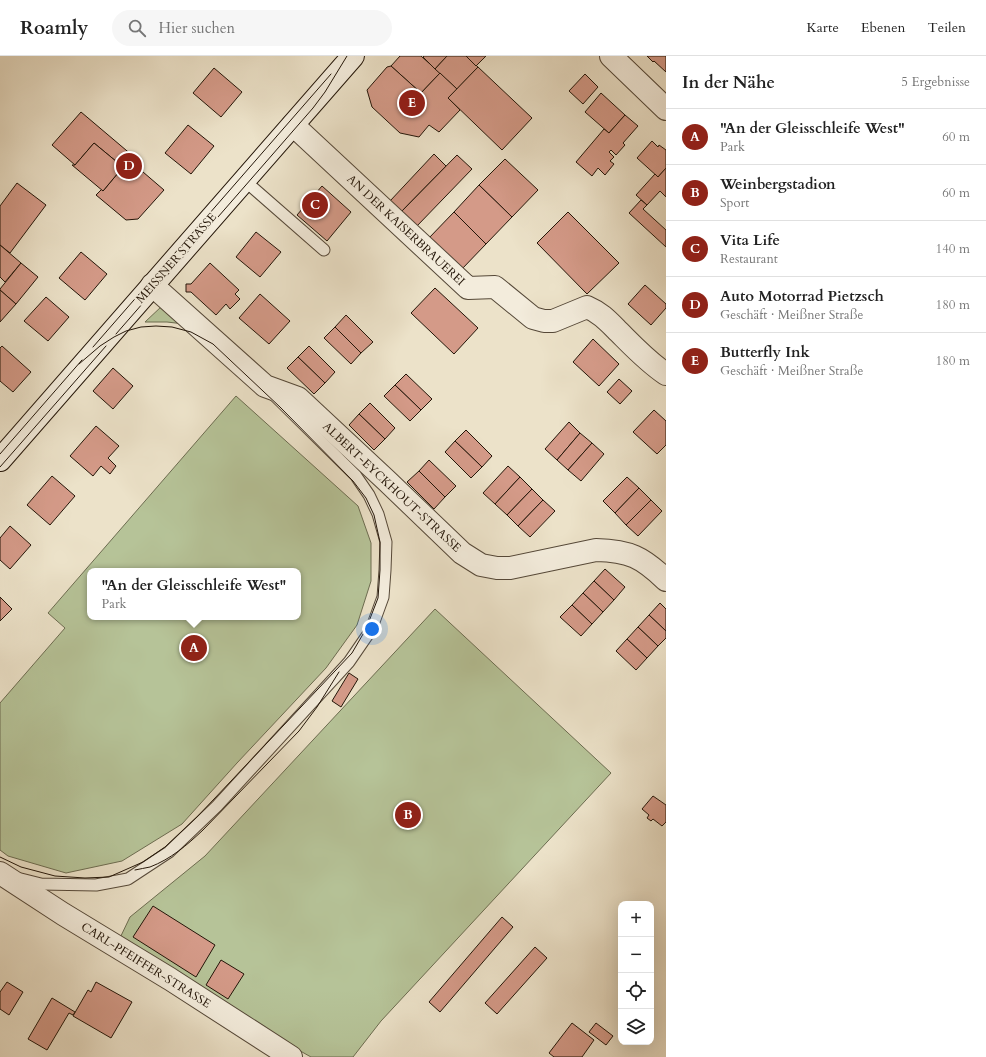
<!DOCTYPE html>
<html lang="de">
<head>
<meta charset="utf-8">
<style>
  :root { --surface:#fff; --page:#f6f6f6; --text:#222; --muted:#767676; --line:#e0e0e0; --accent:#8f2418 }
  body { margin:0; font-family:Cardo,serif; background:var(--page); color:var(--text) }
  .controls { position:absolute; right:12px; bottom:12px; display:grid; overflow:hidden; border-radius:8px; box-shadow:0 4px 16px #0002 }
  .controls button { width:36px; height:36px; display:grid; place-items:center; padding:0; border:0; border-bottom:1px solid var(--line); background:var(--surface); color:var(--text); font:20px sans-serif }
  .you { position:absolute; left:372px; top:573px; width:14px; height:14px; margin:-10px; border:3px solid #fff; border-radius:50%; background:#1a73e8; box-shadow:0 0 0 6px #1a73e833 }
  .badge { display:grid; place-items:center; width:26px; height:26px; border-radius:50%; background:var(--accent); color:#fff; font-size:13px; font-weight:700 }
  .pin { position:absolute; translate:-50% -50%; border:2px solid #fff; box-shadow:0 1px 4px #0006 }
  .popup { position:absolute; left:87px; top:512px; width:214px; height:52px; box-sizing:border-box; display:grid; place-content:center; border-radius:8px; background:var(--surface); filter:drop-shadow(0 1px 3px #0005); font-size:13px; white-space:nowrap; color:var(--muted) }
  .popup b { font-size:15px; color:var(--text) }
  .popup::after { content:''; position:absolute; left:50%; top:100%; margin-left:-8px; border:8px solid transparent; border-top-color:var(--surface) }
  .list { margin:0; padding:0; list-style:none }
  h2 { display:flex; justify-content:space-between; align-items:center; height:52px; margin:0; padding:0 16px; font-size:17px }
  h2 small { font-size:13px; font-weight:400; color:var(--muted) }
  .list li { display:grid; grid-template-columns:26px 1fr auto; gap:12px; align-items:center; box-sizing:border-box; height:56px; padding:0 16px; border-top:1px solid var(--line) }
  .list b { display:block; font-size:15px; white-space:nowrap }
  .list p { margin:0; font-size:13px; white-space:nowrap; color:var(--muted) }
  .list em { font-size:13px; font-style:normal; color:var(--muted) }
  .icon { flex:none; width:22px; height:22px; fill:none; stroke:currentColor; stroke-width:2; stroke-linecap:round; stroke-linejoin:round }
  .map { position:relative; flex:none; width:666px; height:1001px; overflow:hidden }
  header { display:flex; align-items:center; gap:24px; box-sizing:border-box; height:56px; padding:0 20px; background:var(--surface); border-bottom:1px solid var(--line) }
  header strong { font-size:19px }
  nav { display:flex; gap:22px; margin-inline-start:auto; font-size:14px }
  .search { width:280px; height:36px; background:var(--page); display:flex; align-items:center; gap:10px; box-sizing:border-box; padding:0 14px; border-radius:22px; color:var(--muted); font-size:15px }
  main { display:flex }
  aside { flex:1; background:var(--surface) }
  .map>svg:first-child { display:block }
</style>
</head>
<body>
<header>
<strong>Roamly</strong>
<div class="search"><svg class="icon" aria-label="search" viewBox="0 0 24 24"><circle cx="10" cy="10" r="6"/><path d="M15 15l6 6"/></svg>Hier suchen</div>
<nav><a>Karte</a><a>Ebenen</a><a>Teilen</a></nav>
</header>
<main>
<div class="map">
<svg width="666" height="1001" viewBox="0 0 666 1001">
  <rect width="100%" height="100%" fill="#ece2c9"/>
  <filter id="stains"><feTurbulence type="fractalNoise" baseFrequency=".005" numOctaves="4"/><feColorMatrix values="0 0 0 0 .2 0 0 0 0 .09 0 0 0 0 .02 0 0 0 .5 -.17"/></filter>
  <radialGradient id="worn" r=".72"><stop offset=".6" stop-color="#630" stop-opacity="0"/><stop offset="1" stop-color="#630" stop-opacity=".3"/></radialGradient>
  <g fill="#b6c398" stroke="#6c6c50" fill-rule="evenodd">
    <polygon points="162,250 184,268 167,266 145,266"/>
    <path d="M 236,340 L 358,450 L 371,487 L 371,525 L 357,569 L 326,612 L 237,707 L 182,768 L 122,805 L 66,817 L 8,800 L 0,794 L 0,647 L 65,572 L 48,557 ZM 90,515 L 298,515 L 298,561 L 90,561 Z"/>
    <polygon points="435,553 611,717 381,965 353,1001 311,1001 270,978 119,884 130,861 205,800"/>
  </g>
  <g fill="#d49a88" stroke="#231508">
    <polygon points="400,0 421,0 440,17 421,37 391,10"/>
    <polygon points="424,0 447,0 435,13 423,1"/>
    <polygon points="447,0 466,0 478,11 457,33 435,13"/>
    <polygon points="466,0 486,0 476,10"/>
    <polygon points="647,0 666,0 666,16 654,5 653,6"/>
    <polygon points="391,10 421,37 440,17 457,33 448,42 460,54 439,76 429,69 419,81 400,77 372,51 367,34 387,11"/>
    <polygon points="478,11 532,62 502,94 448,42"/>
    <polygon points="214,12 242,36 221,61 193,37"/>
    <polygon points="585,18 598,31 583,48 569,35"/>
    <polygon points="601,37 625,59 609,77 585,56"/>
    <polygon points="81,56 133,100 129,104 164,134 138,163 126,164 96,139 102,133 103,135 123,111 94,87 75,109 52,89"/>
    <polygon points="625,59 638,70 623,87 625,89 616,99 611,94 609,96 614,101 610,105 614,108 605,119 598,112 592,120 576,106 604,73 609,77"/>
    <polygon points="188,69 214,90 191,118 165,97"/>
    <polygon points="652,85 658,91 659,89 666,94 666,112 658,121 637,102"/>
    <polygon points="94,87 123,111 103,135 72,109 75,109"/>
    <polygon points="434,98 446,110 401,156 390,145"/>
    <polygon points="457,99 472,113 416,171 401,156"/>
    <polygon points="505,103 538,134 512,161 479,129"/>
    <polygon points="666,112 666,141 660,135 647,149 636,139 655,118 658,121"/>
    <polygon points="17,127 46,149 10,197 0,189 0,150"/>
    <polygon points="479,129 512,161 486,188 454,156"/>
    <polygon points="322,130 351,156 327,185 297,159"/>
    <polygon points="641,144 647,149 643,153 666,174 666,191 629,157"/>
    <polygon points="454,156 486,188 461,214 428,183"/>
    <polygon points="568,156 619,207 587,238 537,187"/>
    <polygon points="256,176 281,196 260,221 236,201"/>
    <polygon points="0,189 21,207 5,226 0,221"/>
    <polygon points="81,196 107,218 85,244 59,222"/>
    <polygon points="21,207 38,221 16,248 0,234 0,233"/>
    <polygon points="210,207 239,234 235,238 240,243 230,253 226,248 216,259 191,236 186,236 186,228 191,228"/>
    <polygon points="645,229 666,248 666,252 651,269 628,248"/>
    <polygon points="435,232 478,272 454,298 411,257"/>
    <polygon points="0,234 16,248 0,266"/>
    <polygon points="260,238 290,265 269,288 239,262"/>
    <polygon points="46,241 69,261 48,285 24,265"/>
    <polygon points="346,259 373,286 361,297 335,271"/>
    <polygon points="335,271 361,297 351,308 324,282"/>
    <polygon points="593,283 619,308 599,330 573,306"/>
    <polygon points="2,290 31,316 13,336 0,325 0,292"/>
    <polygon points="309,290 335,316 325,327 298,301"/>
    <polygon points="298,301 325,327 314,338 287,312"/>
    <polygon points="113,312 133,330 113,353 93,335"/>
    <polygon points="406,318 432,343 421,354 395,329"/>
    <polygon points="619,323 632,335 620,348 607,336"/>
    <polygon points="395,329 421,354 410,365 384,340"/>
    <polygon points="370,347 395,372 385,383 359,358"/>
    <polygon points="654,354 666,365 666,389 657,398 633,376"/>
    <polygon points="359,358 385,383 374,394 349,369"/>
    <polygon points="569,366 580,377 557,404 545,393"/>
    <polygon points="96,370 119,390 108,402 116,410 110,418 101,410 93,420 70,400"/>
    <polygon points="466,374 492,400 482,411 455,385"/>
    <polygon points="580,377 592,387 568,414 557,404"/>
    <polygon points="455,385 482,411 471,422 445,396"/>
    <polygon points="592,387 604,398 581,425 568,414"/>
    <polygon points="429,404 456,430 445,441 419,415"/>
    <polygon points="508,410 520,421 495,448 483,437"/>
    <polygon points="419,415 445,441 434,453 407,426"/>
    <polygon points="52,420 75,440 50,469 27,449"/>
    <polygon points="520,421 532,433 507,459 495,448"/>
    <polygon points="627,421 639,432 615,457 603,445"/>
    <polygon points="639,432 651,444 626,469 615,457"/>
    <polygon points="532,433 543,444 518,470 507,459"/>
    <polygon points="543,444 555,455 530,481 518,470"/>
    <polygon points="651,444 662,455 638,480 626,469"/>
    <polygon points="10,470 31,489 10,513 0,504 0,482"/>
    <polygon points="605,513 625,531 614,544 594,525"/>
    <polygon points="594,525 614,544 603,556 583,537"/>
    <polygon points="583,537 603,556 592,568 572,549"/>
    <polygon points="0,541 12,553 0,565"/>
    <polygon points="660,547 666,553 666,575 649,559"/>
    <polygon points="572,549 592,568 581,580 560,561"/>
    <polygon points="649,559 666,575 666,582 658,590 638,571"/>
    <polygon points="638,571 658,590 647,602 627,583"/>
    <polygon points="627,583 647,602 636,614 616,595"/>
    <polygon points="349,617 358,623 341,651 332,645"/>
    <polygon points="653,740 666,749 666,766 662,770 653,763 651,765 647,762 649,759 642,753"/>
    <polygon points="153,850 215,889 196,921 133,881"/>
    <polygon points="502,861 513,871 440,956 429,946"/>
    <polygon points="535,891 547,902 497,958 485,947"/>
    <polygon points="221,904 244,918 228,943 206,929"/>
    <polygon points="7,926 23,936 9,959 0,953 0,936"/>
    <polygon points="96,926 132,946 111,982 73,960 88,934 91,936"/>
    <polygon points="52,942 75,956 73,959 69,957 47,994 28,983"/>
    <polygon points="572,967 594,984 582,1001 554,1001 549,997"/>
    <polygon points="596,967 613,980 606,989 589,976"/>
  </g>
  <g fill="none" stroke-linecap="round" stroke-linejoin="round">
    <defs>
      <g id="lane">
        <polyline points="244,124 324,194"/>
        <polyline points="21,823 41,828 96,829 128,823 169,796 217,750 349,606 371,574 383,541 385,514 386,486 378,458 369,439 356,420 274,339"/>
      </g>
      <g id="street">
        <polyline points="611,0 666,53"/>
        <path d="M 293,69 L 468,232 L 495,231 L 533,262 L 544,265 L 553,265 L 587,251 C 601,257 608,265 619,276 C 634,291 648,306 666,318"/>
        <path d="M 152,229 L 265,330 L 298,342 L 387,425 L 462,497 L 481,509 L 497,512 L 510,512 L 596,494 C 630,495 642,501 666,524"/>
        <polyline points="0,817 63,858 170,923 291,1001"/>
      </g>
      <polyline id="secondary" points="0,404 353,0"/>
    </defs>
    <use href="#lane" stroke="#554838" stroke-width="13"/>
    <use href="#street" stroke="#554838" stroke-width="24"/>
    <use href="#secondary" stroke="#231508" stroke-width="24"/>
    <use href="#lane" stroke="#f3ecdc" stroke-width="11"/>
    <use href="#street" stroke="#f3ecdc" stroke-width="22"/>
    <use href="#secondary" stroke="#f3ecdc" stroke-width="22"/>
    <g stroke="#231508" stroke-width="1">
      <polyline points="116,278 313,52 325,36 347,0"/>
      <polyline points="93,291 331,18"/>
      <polyline points="0,398 82,304"/>
      <polyline points="0,411 106,290"/>
      <polyline points="0,801 21,811 55,820 85,822 109,821 143,806 165,791 197,761 352,597 366,573 378,542 380,514 380,486 374,459 366,442 353,425 280,351 213,288 191,276 172,271 156,270 141,271 126,275 114,281 100,290 79,308"/>
      <path d="M 135,814 C 140,813 145,812 150,811 C 171,803 187,789 203,774 L 299,675 L 317,651 L 339,616"/>
    </g>
  </g>
  <g text-anchor="middle" stroke-width="3.5" stroke-linejoin="round" paint-order="stroke">
    <g font-size="12" fill="#231508" stroke="#f3ecdc">
      <text transform="translate(406 174) rotate(43)" y="4">AN DER KAISERBRAUEREI</text>
      <text transform="translate(176 202) rotate(-49)" y="4">MEISSNER STRASSE</text>
      <text transform="translate(392 431) rotate(43)" y="4">ALBERT-EYCKHOUT-STRASSE</text>
      <text transform="translate(146 909) rotate(32)" y="4">CARL-PFEIFFER-STRASSE</text>
    </g>
  </g>
  <rect width="100%" height="100%" filter="url(#stains)"/>
  <rect width="100%" height="100%" fill="url(#worn)"/>
</svg>
<div class="controls">
<button>+</button>
<button>−</button>
<button><svg class="icon" aria-label="locate" viewBox="0 0 24 24"><circle cx="12" cy="12" r="6"/><path d="M12 2v4M12 18v4M2 12h4M18 12h4"/></svg></button>
<button><svg class="icon" aria-label="layers" viewBox="0 0 24 24"><path d="M12 4l9 5-9 5-9-5zM3 14l9 5 9-5"/></svg></button>
</div>
<div class="you"></div>
<div class="pin badge" style="left:194px;top:592px">A</div>
<div class="popup"><b>&quot;An der Gleisschleife West&quot;</b>Park</div>
<div class="pin badge" style="left:408px;top:759px">B</div>
<div class="pin badge" style="left:315px;top:149px">C</div>
<div class="pin badge" style="left:129px;top:110px">D</div>
<div class="pin badge" style="left:412px;top:47px">E</div>
</div>
<aside>
<h2>In der Nähe<small>5 Ergebnisse</small></h2>
<ul class="list">
<li><span class="badge">A</span><div><b>&quot;An der Gleisschleife West&quot;</b><p>Park</p></div><em>60 m</em></li>
<li><span class="badge">B</span><div><b>Weinbergstadion</b><p>Sport</p></div><em>60 m</em></li>
<li><span class="badge">C</span><div><b>Vita Life</b><p>Restaurant</p></div><em>140 m</em></li>
<li><span class="badge">D</span><div><b>Auto Motorrad Pietzsch</b><p>Geschäft · Meißner Straße</p></div><em>180 m</em></li>
<li><span class="badge">E</span><div><b>Butterfly Ink</b><p>Geschäft · Meißner Straße</p></div><em>180 m</em></li>
</ul>
</aside>
</main>
</body>
</html>
